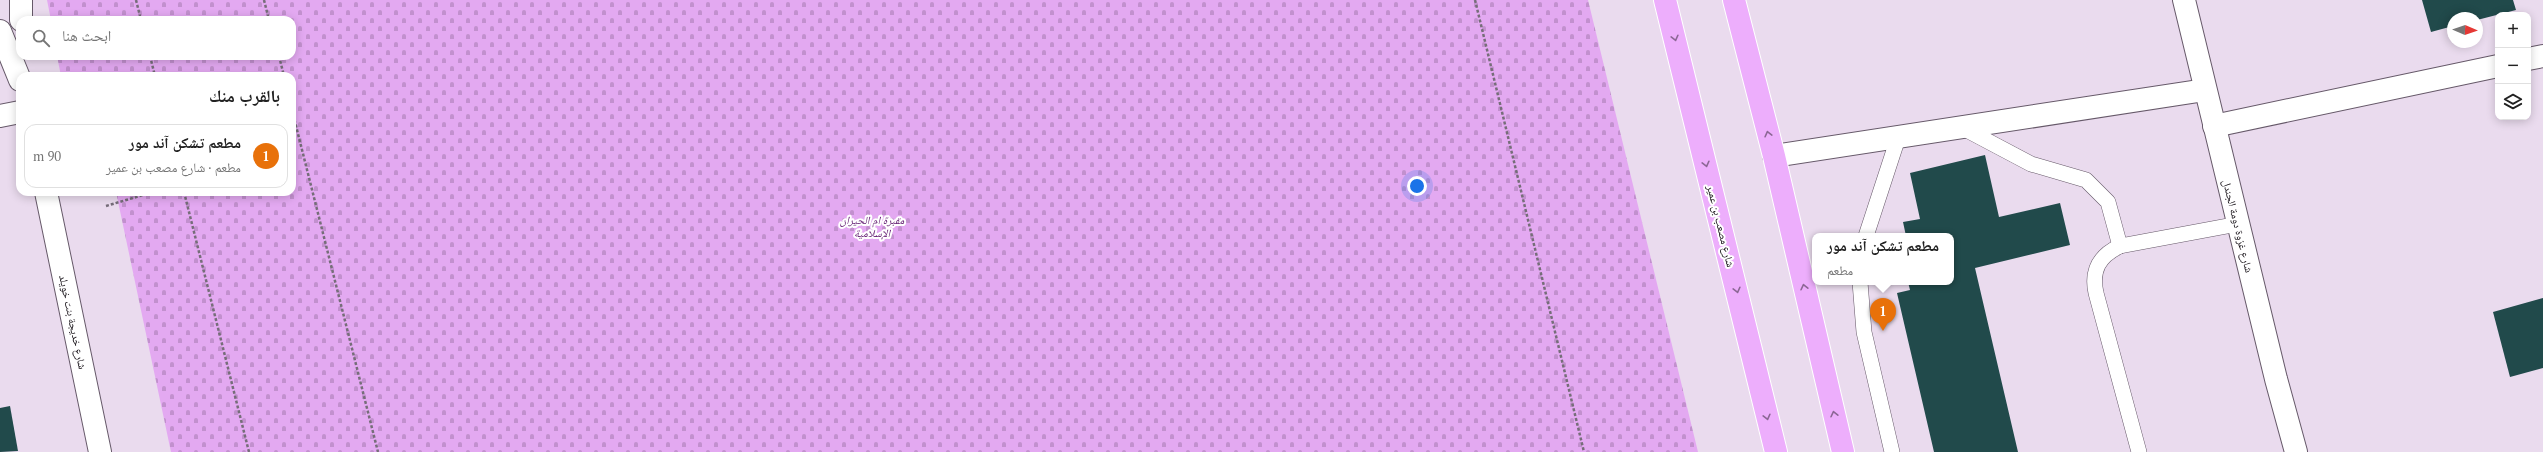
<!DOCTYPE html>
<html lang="ar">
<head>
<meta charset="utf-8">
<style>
  :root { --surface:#fff; --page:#f6f6f6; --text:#222; --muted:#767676; --line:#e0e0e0; --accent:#196769 }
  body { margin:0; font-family:"PT Serif","Noto Naskh Arabic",serif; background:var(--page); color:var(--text); direction:rtl }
  .controls { position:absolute; right:12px; top:12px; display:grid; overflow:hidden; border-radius:8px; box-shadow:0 2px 10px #0003 }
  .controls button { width:36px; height:36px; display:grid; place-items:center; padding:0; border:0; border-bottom:1px solid var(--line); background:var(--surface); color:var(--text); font:20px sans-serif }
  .compass { position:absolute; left:2447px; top:12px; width:36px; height:36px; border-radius:50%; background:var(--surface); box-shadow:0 2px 10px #0003; rotate:92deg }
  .you { position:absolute; left:1417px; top:186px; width:14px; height:14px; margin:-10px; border:3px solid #fff; border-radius:50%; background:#1a73e8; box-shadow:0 0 0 6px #1a73e833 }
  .badge { display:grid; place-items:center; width:26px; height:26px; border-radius:50%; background:var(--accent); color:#fff; font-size:13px; font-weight:700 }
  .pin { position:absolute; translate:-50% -33px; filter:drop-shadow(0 1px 2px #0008) }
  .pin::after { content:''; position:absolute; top:21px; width:14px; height:12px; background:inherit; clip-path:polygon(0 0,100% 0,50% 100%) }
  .popup { position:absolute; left:1812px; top:233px; width:142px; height:52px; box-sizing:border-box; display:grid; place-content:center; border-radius:8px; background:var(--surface); filter:drop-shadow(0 1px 3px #0005); font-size:13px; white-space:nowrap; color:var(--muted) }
  .popup b { font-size:15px; color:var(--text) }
  .popup::after { content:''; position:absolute; left:50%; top:100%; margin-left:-8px; border:8px solid transparent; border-top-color:var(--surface) }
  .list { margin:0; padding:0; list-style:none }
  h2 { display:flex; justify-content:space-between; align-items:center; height:52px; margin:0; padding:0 16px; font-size:17px }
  h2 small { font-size:13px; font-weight:400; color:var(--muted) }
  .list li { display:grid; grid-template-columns:26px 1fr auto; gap:12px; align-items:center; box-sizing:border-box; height:64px; margin:0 8px 8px; padding:0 8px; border:1px solid var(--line); border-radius:12px }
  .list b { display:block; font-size:15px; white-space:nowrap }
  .list p { margin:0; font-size:13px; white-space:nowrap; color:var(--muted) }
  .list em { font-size:13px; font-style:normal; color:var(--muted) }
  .icon { flex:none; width:22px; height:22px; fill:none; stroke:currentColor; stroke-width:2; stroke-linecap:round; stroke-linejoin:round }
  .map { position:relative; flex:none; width:2543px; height:452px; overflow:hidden; direction:ltr }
  .search { position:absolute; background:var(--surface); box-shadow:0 2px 10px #0003; left:16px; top:16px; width:280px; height:44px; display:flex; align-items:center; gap:10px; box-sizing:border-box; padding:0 14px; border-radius:12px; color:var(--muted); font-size:15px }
  .panel { position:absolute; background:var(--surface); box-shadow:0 2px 10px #0003; left:16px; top:72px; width:280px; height:124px; border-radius:12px; direction:rtl }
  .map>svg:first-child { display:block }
</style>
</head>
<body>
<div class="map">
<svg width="2543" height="452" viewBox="0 0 2543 452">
  <defs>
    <pattern id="cemetery-stones" width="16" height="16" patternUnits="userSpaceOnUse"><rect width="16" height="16" fill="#e3a9f1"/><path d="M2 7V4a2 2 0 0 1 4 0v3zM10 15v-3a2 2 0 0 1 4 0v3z" fill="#c290ce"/></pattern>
  </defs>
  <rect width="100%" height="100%" fill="#eadbee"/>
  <polygon fill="url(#cemetery-stones)" points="47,0 1588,0 1698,452 171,452 116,192 292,192 292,76 61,76 57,56 292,56 292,20 51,20"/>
  <g fill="#214a4b">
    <polygon points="2422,0 2513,0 2516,10 2477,20 2477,18 2453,18 2453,26 2431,32"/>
    <polygon points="1985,155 1999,217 2060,203 2070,245 1975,268 2018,452 1934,452 1897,293 1910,290 1908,282 1951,282 1951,236 1906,236 1903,222 1920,219 1910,173"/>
    <polygon points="2543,298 2543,368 2510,377 2493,312"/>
    <polygon points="10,406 18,451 0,452 0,408"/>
  </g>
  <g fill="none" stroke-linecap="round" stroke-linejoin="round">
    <defs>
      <g id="lane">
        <polyline points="1963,128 2031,164 2086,180 2108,202 2120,246"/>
        <polyline points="1866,236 1898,138"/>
        <polyline points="1860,282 1864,332 1892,452"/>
        <path d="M 2139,452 L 2096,293 C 2091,270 2099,256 2120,246 L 2238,224"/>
      </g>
      <g id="street">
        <polyline points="2184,0 2276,379 2296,452"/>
        <polyline points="2528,59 2543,56"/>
        <polyline points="0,116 20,112"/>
        <polyline points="2214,126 2498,66"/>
        <polyline points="1774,156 2205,90"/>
      </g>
      <g id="secondary">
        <polyline points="21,0 21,20"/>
        <polyline points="0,31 20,80"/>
        <polyline points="46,192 100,452"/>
      </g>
      <g id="highway">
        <polyline points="1665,0 1776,452"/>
        <polyline points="1734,0 1774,156 1843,452"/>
      </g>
    </defs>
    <use href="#lane" stroke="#665969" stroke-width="16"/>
    <use href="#street" stroke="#665969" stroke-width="24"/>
    <use href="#secondary" stroke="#665969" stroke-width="24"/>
    <use href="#highway" stroke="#fff" stroke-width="24"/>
    <g stroke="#766d79" stroke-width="2.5" stroke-dasharray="3 2" stroke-linecap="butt">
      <polyline points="136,0 141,20"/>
      <polyline points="264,0 269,20"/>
      <polyline points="1475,0 1584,452"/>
      <polyline points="150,56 155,76"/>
      <polyline points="279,56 284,76"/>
      <polyline points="292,110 378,452"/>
      <polyline points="184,192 249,452"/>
      <polyline points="106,206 153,192"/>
    </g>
    <use href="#lane" stroke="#fff" stroke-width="15"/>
    <use href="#street" stroke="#fff" stroke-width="22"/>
    <use href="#secondary" stroke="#fff" stroke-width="22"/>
    <use href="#highway" stroke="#edaefc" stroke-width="22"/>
  </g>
  <defs><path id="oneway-chevron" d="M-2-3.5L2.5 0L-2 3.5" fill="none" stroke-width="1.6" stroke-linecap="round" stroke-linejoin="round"/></defs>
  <g stroke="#8c6795">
    <use href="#oneway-chevron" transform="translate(1675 38) rotate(76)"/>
    <use href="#oneway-chevron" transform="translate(1768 134) rotate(-104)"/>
    <use href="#oneway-chevron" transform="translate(1706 164) rotate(76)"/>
    <use href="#oneway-chevron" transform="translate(1804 287) rotate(-103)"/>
    <use href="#oneway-chevron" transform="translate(1737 290) rotate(76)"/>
    <use href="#oneway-chevron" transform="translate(1834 414) rotate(-103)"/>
    <use href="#oneway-chevron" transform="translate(1767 417) rotate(76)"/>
  </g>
  <g text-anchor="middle" stroke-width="4" stroke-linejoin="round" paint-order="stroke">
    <g font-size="11" font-style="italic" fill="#672376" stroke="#fff">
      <text x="872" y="224">مقبرة ام الحيران<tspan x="872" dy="13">الإسلامية</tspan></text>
    </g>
    <g font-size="11" fill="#161117" stroke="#fff">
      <text transform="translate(1721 226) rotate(76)" y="4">شارع مصعب بن عمير</text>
      <text transform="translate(2238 226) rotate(76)" y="4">شارع غزوة دومة الجندل</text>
      <text transform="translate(73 322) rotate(78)" y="4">شارع خديجة بنت خويلد</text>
    </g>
  </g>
</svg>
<div class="controls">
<button>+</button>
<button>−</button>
<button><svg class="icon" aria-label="layers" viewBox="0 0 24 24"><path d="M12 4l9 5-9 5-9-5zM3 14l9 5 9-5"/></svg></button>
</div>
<svg class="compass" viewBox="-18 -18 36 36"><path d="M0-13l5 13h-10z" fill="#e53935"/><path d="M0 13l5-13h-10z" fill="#767676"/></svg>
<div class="you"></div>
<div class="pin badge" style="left:1883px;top:331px;background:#e8710a">1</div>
<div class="popup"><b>مطعم تشكن آند مور</b>مطعم</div>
<div class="search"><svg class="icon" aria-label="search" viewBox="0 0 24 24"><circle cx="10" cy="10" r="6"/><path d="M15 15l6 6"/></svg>ابحث هنا</div>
<section class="panel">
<h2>بالقرب منك<small></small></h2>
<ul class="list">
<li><span class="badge" style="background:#e8710a">1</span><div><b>مطعم تشكن آند مور</b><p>مطعم · شارع مصعب بن عمير</p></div><em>90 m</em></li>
</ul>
</section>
</div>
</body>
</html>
